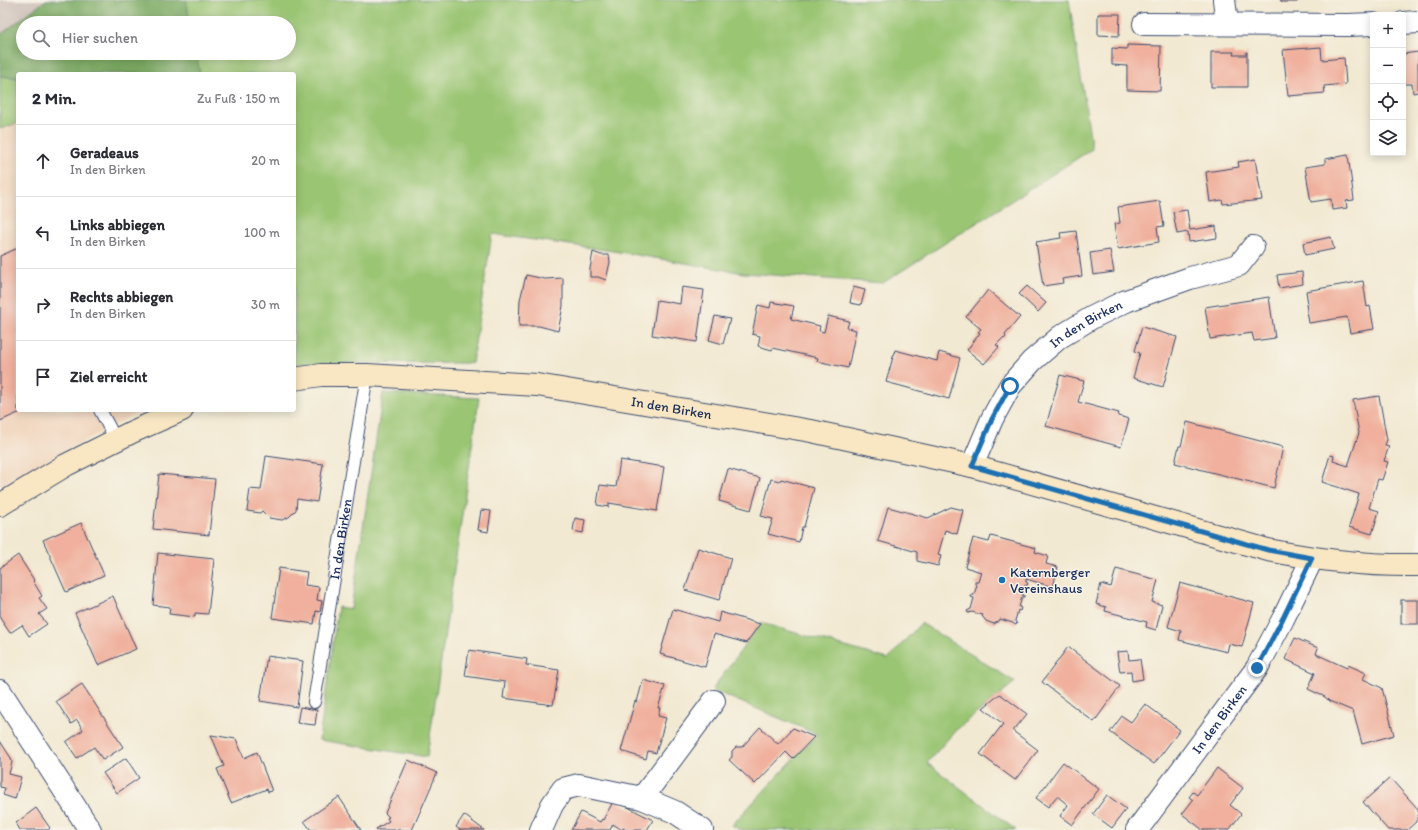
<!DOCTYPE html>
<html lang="de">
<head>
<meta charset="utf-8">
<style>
  :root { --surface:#fff; --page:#f7f7f7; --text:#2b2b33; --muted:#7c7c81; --line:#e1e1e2 }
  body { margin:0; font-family:Itim,sans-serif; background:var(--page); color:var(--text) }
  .controls { position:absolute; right:12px; top:12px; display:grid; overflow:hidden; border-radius:4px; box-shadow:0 2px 10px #0003 }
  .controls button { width:36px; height:36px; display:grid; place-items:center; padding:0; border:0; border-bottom:1px solid var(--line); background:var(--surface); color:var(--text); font:20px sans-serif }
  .stop { position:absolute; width:12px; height:12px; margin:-9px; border:3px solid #1f6fb2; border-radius:50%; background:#fff }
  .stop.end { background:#1f6fb2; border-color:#fff; box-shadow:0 1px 4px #0008 }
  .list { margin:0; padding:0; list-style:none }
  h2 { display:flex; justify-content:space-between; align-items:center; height:52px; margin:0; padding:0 16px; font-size:17px }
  h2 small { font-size:13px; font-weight:400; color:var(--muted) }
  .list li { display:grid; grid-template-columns:26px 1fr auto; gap:12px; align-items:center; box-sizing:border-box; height:72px; padding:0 16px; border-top:1px solid var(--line) }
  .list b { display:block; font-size:15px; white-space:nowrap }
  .list p { margin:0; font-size:13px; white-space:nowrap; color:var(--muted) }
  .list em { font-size:13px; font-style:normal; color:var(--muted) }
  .icon { flex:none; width:22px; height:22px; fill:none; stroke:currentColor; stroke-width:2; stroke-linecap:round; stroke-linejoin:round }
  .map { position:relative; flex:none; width:1418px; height:830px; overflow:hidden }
  .search { position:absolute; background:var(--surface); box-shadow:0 2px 10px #0003; left:16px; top:16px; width:280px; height:44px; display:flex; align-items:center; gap:10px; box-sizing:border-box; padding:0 14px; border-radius:22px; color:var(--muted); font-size:15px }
  .panel { position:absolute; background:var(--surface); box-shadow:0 2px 10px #0003; left:16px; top:72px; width:280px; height:340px; border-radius:4px }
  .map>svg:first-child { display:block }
</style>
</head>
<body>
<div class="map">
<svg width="1418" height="830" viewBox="0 0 1418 830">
  <rect width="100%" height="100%" fill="#f7f3e8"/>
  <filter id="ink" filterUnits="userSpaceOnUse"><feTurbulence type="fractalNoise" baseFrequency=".025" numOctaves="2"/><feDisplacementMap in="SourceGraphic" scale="8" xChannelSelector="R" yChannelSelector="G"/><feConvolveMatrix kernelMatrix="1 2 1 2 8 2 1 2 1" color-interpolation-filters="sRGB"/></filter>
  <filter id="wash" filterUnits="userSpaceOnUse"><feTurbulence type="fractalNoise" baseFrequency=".012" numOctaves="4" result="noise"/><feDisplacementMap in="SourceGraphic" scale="16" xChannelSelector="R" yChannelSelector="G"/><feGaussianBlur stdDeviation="0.9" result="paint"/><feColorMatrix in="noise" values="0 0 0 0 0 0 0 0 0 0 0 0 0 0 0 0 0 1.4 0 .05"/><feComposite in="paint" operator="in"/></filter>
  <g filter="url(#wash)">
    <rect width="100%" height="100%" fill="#f2e9d2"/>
    <polygon fill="#f1d5bd" points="18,123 18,410 142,410 0,486 0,129"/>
    <polygon fill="#cec1ba" points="0,0 46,0 0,35"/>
    <g fill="#9ac572" stroke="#5a7a68">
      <polygon points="186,0 1069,0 1092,149 883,283 744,273 613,251 492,234 472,363 294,364 294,74 200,74 196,53 289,53 289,23 190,23"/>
      <polygon points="0,76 18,78 18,123 0,129"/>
      <polygon points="383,393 479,398 427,757 319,740 338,607 351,609"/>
      <polygon points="761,623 888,659 921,623 1015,682 955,731 927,763 1016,830 740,830 732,825 817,734 712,690"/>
    </g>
    <polygon fill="#7baa64" stroke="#4b6c61" points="46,0 186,0 190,23 23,23 23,53 196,53 200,74 18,74 18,78 0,76 0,35"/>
    <g id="blocks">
      <g fill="#f0b09d">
        <polygon points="1280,0 1299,0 1297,2 1282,2"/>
        <polygon points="1098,14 1120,14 1119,36 1098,35"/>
        <polygon points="1127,45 1161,46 1160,91 1127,90 1127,66 1112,65 1112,48 1127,49"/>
        <polygon points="1321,47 1322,60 1344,58 1346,84 1324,86 1325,93 1288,96 1283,50"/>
        <polygon points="1211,52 1234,52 1233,55 1246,55 1246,52 1247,52 1247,87 1211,87"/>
        <polygon points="1418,52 1418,92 1413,93 1412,84 1403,84 1403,54"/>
        <polygon points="1348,155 1354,200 1346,201 1347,208 1332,210 1331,199 1311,202 1305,167 1325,164 1325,159"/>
        <polygon points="1255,159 1262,200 1223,204 1222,200 1210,202 1206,172 1239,167 1238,162"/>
        <polygon points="1160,201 1164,226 1157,227 1159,242 1118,249 1114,224 1120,223 1118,207"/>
        <polygon points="1187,210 1190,230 1216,226 1217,238 1189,242 1188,232 1177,234 1173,212"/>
        <polygon points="1076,231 1082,276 1062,279 1063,283 1043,286 1036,242 1061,238 1060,233"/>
        <polygon points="1331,237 1334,249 1305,255 1303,243"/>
        <polygon points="18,248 18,410 25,410 0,421 0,256"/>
        <polygon points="1110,250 1114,272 1093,275 1090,253"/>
        <polygon points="593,252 601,255 609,255 610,262 606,280 598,277 590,277 590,269"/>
        <polygon points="1302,272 1303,284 1279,288 1277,275"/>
        <polygon points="526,275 545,279 563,278 563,306 558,331 539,326 519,326 520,300"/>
        <polygon points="1363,281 1367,307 1370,306 1374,329 1350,333 1347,317 1309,323 1306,304 1308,304 1306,291"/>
        <polygon points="1027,286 1046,303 1038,312 1019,294"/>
        <polygon points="682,287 704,290 697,342 652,335 657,300 680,304"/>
        <polygon points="853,287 865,290 861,305 850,303"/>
        <polygon points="988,290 1020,317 1005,335 1006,337 1004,339 1003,338 996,345 999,347 984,364 967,350 980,333 978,332 981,329 966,317"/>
        <polygon points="1269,297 1275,338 1254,341 1252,333 1210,339 1205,307"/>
        <polygon points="771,302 794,306 791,319 820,326 819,331 824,332 828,316 849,321 847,328 856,330 848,368 817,361 818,358 773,348 772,350 758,346 760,336 752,334 758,305 770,308"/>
        <polygon points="715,316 730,319 723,344 709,340"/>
        <polygon points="1142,327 1177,337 1163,387 1133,378 1140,353 1135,351"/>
        <polygon points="895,350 937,361 939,352 960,358 949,399 886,382"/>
        <polygon points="1060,375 1084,381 1078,402 1119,413 1118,416 1129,419 1121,447 1046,426"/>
        <polygon points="1379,396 1387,440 1385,445 1389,446 1384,461 1388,462 1382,480 1378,479 1369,508 1379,511 1372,534 1349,527 1359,494 1322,482 1330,455 1334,456 1333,461 1348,466 1359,433 1353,400"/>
        <polygon points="1187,422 1283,447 1274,488 1175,463 1179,446 1181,446"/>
        <polygon points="266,456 323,464 317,502 297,499 296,510 289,517 282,520 269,518 262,511 260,513 247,511 250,489 261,490"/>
        <polygon points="620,460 664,467 657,511 609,503 609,507 597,505 600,485 616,487"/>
        <polygon points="728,469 760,478 751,510 719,501"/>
        <polygon points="159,474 215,479 209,535 153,529"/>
        <polygon points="771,479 780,481 781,479 814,488 804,527 802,527 799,542 768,534 773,519 761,516"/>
        <polygon points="888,507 928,518 951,507 963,510 957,534 945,530 938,555 941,556 938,566 917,561 917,552 878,541"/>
        <polygon points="481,510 491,511 488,532 478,530"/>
        <polygon points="575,518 585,520 583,533 573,531"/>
        <polygon points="81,523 104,575 66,592 43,540"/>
        <polygon points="991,536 1036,548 1035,552 1048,556 1046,564 1058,567 1053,587 1026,579 1026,582 1028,583 1027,586 1025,585 1022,595 1024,595 1024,597 1022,597 1019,607 1021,608 1020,611 1018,610 1015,621 1017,624 1015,625 1013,623 1000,619 999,621 994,624 986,621 982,616 983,615 972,612 968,613 967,611 971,609 974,598 971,597 971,595 974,595 977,585 975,584 975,582 978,582 981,572 965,567 973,538 989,542"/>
        <polygon points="698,548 731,558 719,600 685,590"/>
        <polygon points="158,553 214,559 208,614 195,613 195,617 169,614 170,607 153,605"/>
        <polygon points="18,555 34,580 33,581 42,596 39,598 47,609 39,614 47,624 29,636 22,625 10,633 0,618 0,568"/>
        <polygon points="279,568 307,572 305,585 319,587 317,600 322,601 320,612 316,611 314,624 272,618"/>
        <polygon points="1116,569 1158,580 1152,602 1162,605 1156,630 1146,627 1147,622 1105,611 1106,607 1096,604 1101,584 1111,587"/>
        <polygon points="1180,583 1254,603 1242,647 1229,644 1227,652 1179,640 1181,631 1168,627"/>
        <polygon points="113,596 136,649 98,665 75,613"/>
        <rect x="1401" y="600" width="17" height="24"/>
        <polygon points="673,609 718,622 720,612 760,624 746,643 714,634 705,667 660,654"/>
        <polygon points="1295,638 1318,648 1316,654 1347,668 1348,665 1366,673 1363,679 1382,688 1394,735 1362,744 1353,711 1329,701 1325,697 1308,689 1315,673 1285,659"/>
        <polygon points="1068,647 1120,686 1094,722 1042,682"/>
        <polygon points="469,650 527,659 526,665 559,670 553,705 503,698 505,682 465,676"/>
        <polygon points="1128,651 1129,660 1140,659 1143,679 1132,681 1131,671 1120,672 1117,652"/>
        <polygon points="267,656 303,661 297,707 260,701"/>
        <polygon points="643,680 665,686 658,708 660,708 658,716 666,718 656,753 648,751 646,759 621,751 635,701 637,702"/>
        <polygon points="82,684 123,747 103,760 94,747 77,758 66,742 83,730 77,720 71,724 56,701"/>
        <polygon points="1000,694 1027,714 1013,731 1038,750 1015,780 980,754 1003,724 983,708"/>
        <polygon points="1145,704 1180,730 1154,764 1110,732 1122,716 1131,722"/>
        <polygon points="300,707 317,710 315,725 297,723"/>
        <polygon points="760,727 778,744 793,728 814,737 793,759 786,752 755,784 729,760 732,757 732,751 736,747 742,747"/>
        <polygon points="211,735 236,739 244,758 257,752 272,791 268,792 267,789 231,803 217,769 224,766"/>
        <polygon points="0,741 11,758 12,762 9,774 21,777 15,799 3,795 5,788 0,787"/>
        <polygon points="126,758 139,778 117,793 103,773"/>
        <polygon points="408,760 437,773 412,830 377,830 376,829 389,821 387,818 389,817 385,813"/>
        <polygon points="1063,762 1099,789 1072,825 1060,816 1068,805 1057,796 1048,807 1036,798"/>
        <polygon points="1217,768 1243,788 1230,805 1241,814 1229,830 1203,830 1182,814 1193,800 1189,797 1193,792 1197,795"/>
        <polygon points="1390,778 1418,809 1418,820 1407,830 1388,830 1363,802"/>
        <polygon points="1107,795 1126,809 1112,828 1093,814"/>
        <polygon points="339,797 361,830 311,830 304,821"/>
        <polygon points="614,800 653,820 647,830 626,830 623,828 622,830 613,824 610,830 571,830 581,812 600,822 602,819 603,820"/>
        <polygon points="36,808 50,828 48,830 20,830 16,823"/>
        <polygon points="464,815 484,830 460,830 456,827"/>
      </g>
    </g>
  </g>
  <g filter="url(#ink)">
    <use href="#blocks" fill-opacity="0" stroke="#3b4b6f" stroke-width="1"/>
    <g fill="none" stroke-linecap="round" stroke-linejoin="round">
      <defs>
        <g id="lane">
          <polyline points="100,410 116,440"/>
          <path id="s1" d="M 314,702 L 367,375"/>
        </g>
        <g id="street">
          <polyline points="1224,0 1227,23"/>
          <polyline points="1403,23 1418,22"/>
          <polyline points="1144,24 1348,25 1373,24"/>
          <path id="s2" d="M 972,466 L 992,419 L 1010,386 L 1032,361 L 1060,337 L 1093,317 L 1126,301 L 1190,278 L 1239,265 L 1253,247"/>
          <polyline points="0,691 90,830"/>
          <polyline points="642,798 714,701"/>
          <polyline points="541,830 552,805 563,789 579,785 642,798 675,812 702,830"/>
          <path id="s3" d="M 1137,830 L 1257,668 L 1283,619 L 1312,559"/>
        </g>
        <g id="secondary">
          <path id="s4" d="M 294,379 L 321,375 L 367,375 L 537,385 L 811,431 L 972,466 L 1268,550 C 1318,560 1368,566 1418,565"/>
          <polyline points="0,505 66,465 132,432 182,410"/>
        </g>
      </defs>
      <use href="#lane" stroke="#3b4b6f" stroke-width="14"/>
      <use href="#street" stroke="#3b4b6f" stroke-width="24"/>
      <use href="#secondary" stroke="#3b4b6f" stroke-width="24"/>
      <use href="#lane" stroke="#fff" stroke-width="12"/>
      <use href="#street" stroke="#fff" stroke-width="22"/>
      <use href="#secondary" stroke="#f9e7c3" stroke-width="22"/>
    </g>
  </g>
  <g fill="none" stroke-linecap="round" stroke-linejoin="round" filter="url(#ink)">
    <polyline stroke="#1f6fb2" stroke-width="5" points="1010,386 992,419 972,466 1268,550 1312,558 1283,618 1257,668"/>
  </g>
  <circle fill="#1f6fb2" stroke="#f7f3e8" stroke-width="1.5" cx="1002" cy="580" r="4"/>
  <g text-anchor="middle" stroke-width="3" stroke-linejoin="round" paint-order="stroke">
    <g font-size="14" fill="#1b2f5e" stroke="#f7f3e8">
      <text dy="5" stroke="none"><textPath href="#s2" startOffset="188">In den Birken</textPath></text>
      <text dy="5" stroke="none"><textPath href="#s4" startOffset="380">In den Birken</textPath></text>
      <text dy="5" stroke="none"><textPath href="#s1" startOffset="165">In den Birken</textPath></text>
      <text dy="5" stroke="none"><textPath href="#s3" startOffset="138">In den Birken</textPath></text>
    </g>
    <g font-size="14" fill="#1b2f5e" stroke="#f7f3e8" text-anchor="start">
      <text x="1010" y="577">Katernberger<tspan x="1010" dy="16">Vereinshaus</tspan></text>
    </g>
  </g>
</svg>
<div class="controls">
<button>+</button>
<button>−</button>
<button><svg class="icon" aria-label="locate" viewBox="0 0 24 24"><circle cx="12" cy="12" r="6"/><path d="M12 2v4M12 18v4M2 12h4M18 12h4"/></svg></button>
<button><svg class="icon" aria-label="layers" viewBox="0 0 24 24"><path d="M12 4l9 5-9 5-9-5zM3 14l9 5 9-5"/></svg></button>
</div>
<div class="stop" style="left:1010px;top:386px"></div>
<div class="stop end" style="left:1257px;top:668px"></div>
<div class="search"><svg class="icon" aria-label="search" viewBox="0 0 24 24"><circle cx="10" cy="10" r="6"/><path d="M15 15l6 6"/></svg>Hier suchen</div>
<section class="panel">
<h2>2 Min.<small>Zu Fuß · 150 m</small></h2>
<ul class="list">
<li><svg class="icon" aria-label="ahead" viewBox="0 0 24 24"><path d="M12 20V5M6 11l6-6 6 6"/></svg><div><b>Geradeaus</b><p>In den Birken</p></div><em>20 m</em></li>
<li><svg class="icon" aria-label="left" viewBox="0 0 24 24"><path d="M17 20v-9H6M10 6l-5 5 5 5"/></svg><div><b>Links abbiegen</b><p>In den Birken</p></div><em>100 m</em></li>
<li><svg class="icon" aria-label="right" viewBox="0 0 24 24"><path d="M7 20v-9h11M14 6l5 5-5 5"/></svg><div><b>Rechts abbiegen</b><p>In den Birken</p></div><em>30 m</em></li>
<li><svg class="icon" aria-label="arrive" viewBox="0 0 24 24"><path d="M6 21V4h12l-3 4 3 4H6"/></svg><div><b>Ziel erreicht</b></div></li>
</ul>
</section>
</div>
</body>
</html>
